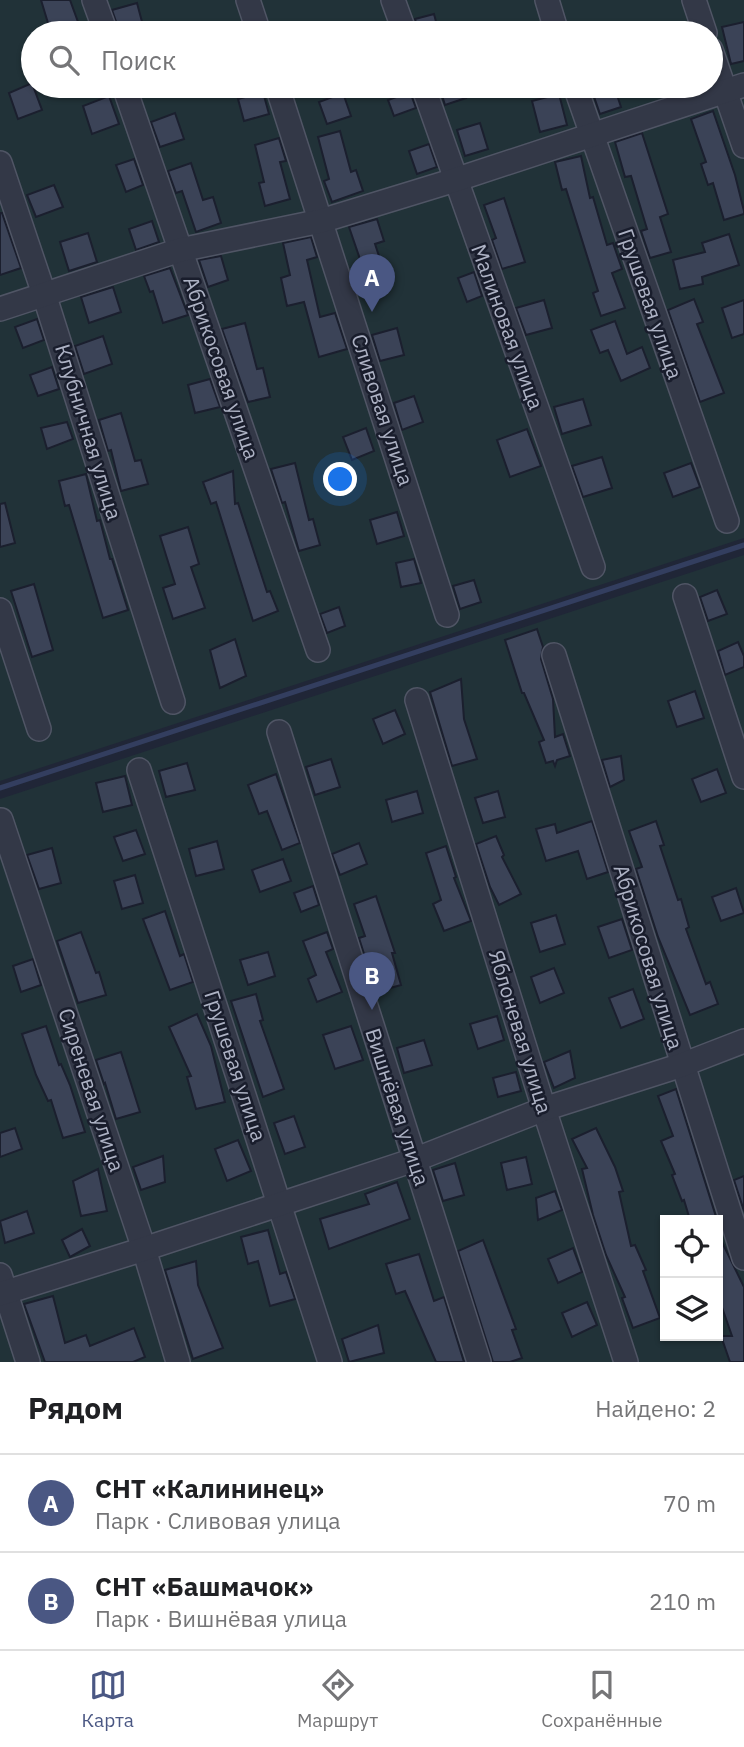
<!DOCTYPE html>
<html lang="ru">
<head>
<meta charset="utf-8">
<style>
  :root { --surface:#fff; --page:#f6f6f6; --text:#202124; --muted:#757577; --line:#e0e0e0; --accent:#4a5783 }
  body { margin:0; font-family:"IBM Plex Sans",sans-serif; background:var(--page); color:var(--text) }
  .controls { position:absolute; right:21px; bottom:21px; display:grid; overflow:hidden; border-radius:0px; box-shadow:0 2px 5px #0004 }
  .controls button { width:63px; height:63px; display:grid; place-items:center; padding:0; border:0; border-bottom:2px solid var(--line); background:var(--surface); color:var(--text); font:35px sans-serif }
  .you { position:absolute; left:341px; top:480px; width:24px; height:24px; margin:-18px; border:5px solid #fff; border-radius:50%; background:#1a73e8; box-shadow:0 0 0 10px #1a73e833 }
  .badge { display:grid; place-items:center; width:46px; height:46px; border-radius:50%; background:var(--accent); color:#fff; font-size:23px; font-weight:700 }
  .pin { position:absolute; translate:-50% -58px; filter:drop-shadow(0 2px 4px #0008) }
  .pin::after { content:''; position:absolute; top:37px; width:24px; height:21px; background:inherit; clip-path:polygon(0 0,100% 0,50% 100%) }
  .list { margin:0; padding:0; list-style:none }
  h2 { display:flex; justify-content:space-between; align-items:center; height:91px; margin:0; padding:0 28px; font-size:30px }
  h2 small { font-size:23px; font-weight:400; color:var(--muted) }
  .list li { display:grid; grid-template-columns:46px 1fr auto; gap:21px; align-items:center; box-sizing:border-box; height:98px; padding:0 28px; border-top:2px solid var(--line) }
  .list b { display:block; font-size:26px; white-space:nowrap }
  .list p { margin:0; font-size:23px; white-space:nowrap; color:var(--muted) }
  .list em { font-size:23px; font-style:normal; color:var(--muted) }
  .icon { flex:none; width:38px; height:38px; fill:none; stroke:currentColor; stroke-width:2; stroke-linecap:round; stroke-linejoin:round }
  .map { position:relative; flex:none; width:744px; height:1362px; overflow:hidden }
  .search { position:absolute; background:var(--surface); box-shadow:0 2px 5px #0004; left:21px; right:21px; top:21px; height:77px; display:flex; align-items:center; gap:18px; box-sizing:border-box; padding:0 24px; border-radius:38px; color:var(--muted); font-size:26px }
  .sheet { height:287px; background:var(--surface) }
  nav { display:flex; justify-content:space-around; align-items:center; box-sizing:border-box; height:98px; border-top:2px solid var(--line); background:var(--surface); font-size:19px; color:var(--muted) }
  nav a { display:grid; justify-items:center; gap:4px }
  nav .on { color:var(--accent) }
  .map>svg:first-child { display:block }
</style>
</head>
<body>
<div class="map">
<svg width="744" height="1362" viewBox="0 0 744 1362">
  <rect width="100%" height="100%" fill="#202637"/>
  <g fill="#213238" fill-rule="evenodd">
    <path d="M 0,0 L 744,0 L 744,538 L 0,781 ZM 33,33 L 711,33 L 711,86 L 33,86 Z"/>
    <path d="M 744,555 L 744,1362 L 0,1362 L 0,799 ZM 665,1220 L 718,1220 L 718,1336 L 665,1336 Z"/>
  </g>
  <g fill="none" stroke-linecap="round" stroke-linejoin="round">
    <polyline stroke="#333e5f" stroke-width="5" points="0,788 744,545"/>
  </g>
  <g fill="#3b4357" stroke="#1b1f2e" stroke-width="2">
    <polygon points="41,0 70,0 82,33 51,33"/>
    <polygon points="137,3 145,33 120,33 112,10"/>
    <polygon points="434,14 439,33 419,33 415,19"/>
    <polygon points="744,22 744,61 731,64 722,27"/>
    <polygon points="32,83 42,110 18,119 9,93"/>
    <polygon points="439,86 462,86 466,98 445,105"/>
    <polygon points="600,86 614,86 621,107 600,114 591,88"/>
    <polygon points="263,92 269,114 244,121 238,99"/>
    <polygon points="410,92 416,108 394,116 388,100"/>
    <polygon points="343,93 351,116 327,124 319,102"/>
    <polygon points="559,94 567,125 540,132 532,101"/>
    <polygon points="109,96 119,124 92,134 83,106"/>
    <polygon points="713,111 735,175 744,211 744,214 724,220 713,183 708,185 701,164 706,162 691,119"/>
    <polygon points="175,113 184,139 160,147 151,122"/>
    <polygon points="480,123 488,149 465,156 457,130"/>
    <polygon points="340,131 351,172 356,170 363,191 332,202 324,181 329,179 318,137"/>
    <polygon points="642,133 668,214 660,217 671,252 650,258 641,231 647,229 631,176 625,177 615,142"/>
    <polygon points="279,138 286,161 280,162 290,199 265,206 259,183 264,182 255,145"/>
    <polygon points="429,144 437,167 417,174 409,151"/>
    <polygon points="581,156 590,198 593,197 607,245 613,243 622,269 612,273 625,308 601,316 593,293 598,291 566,189 562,190 555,162"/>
    <polygon points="134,159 143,185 126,192 116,165"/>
    <polygon points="191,163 203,200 213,197 221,223 196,232 182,191 176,193 168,171"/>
    <polygon points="54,185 63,207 36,217 27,195"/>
    <polygon points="504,198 525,262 502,269 492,240 496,238 484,205"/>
    <polygon points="0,213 2,213 21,268 0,275"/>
    <polygon points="377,219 384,241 375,244 388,283 361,292 353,268 362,265 349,227"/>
    <polygon points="152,221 159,242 136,250 129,229"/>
    <polygon points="88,233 97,262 69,271 60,242"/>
    <polygon points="729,234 739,265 702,277 703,284 680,289 673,260 705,252 702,243"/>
    <polygon points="311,237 317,257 307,260 320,317 335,313 347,349 319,357 304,302 287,306 281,278 290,275 283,243"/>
    <polygon points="221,256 228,280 208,287 199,260"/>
    <polygon points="170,268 188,315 163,323 153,291 150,292 144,276"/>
    <polygon points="474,272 482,296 467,302 458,278"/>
    <polygon points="113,287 121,312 89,323 81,297"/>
    <polygon points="694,299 703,322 697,324 724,393 700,402 668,310"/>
    <polygon points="544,300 552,328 526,335 516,308"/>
    <polygon points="744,300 744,334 732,338 722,308"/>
    <polygon points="37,319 44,340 23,348 15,327"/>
    <polygon points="615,321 627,354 642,347 650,368 621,381 608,350 600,353 591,330"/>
    <polygon points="245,323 257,369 263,368 270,397 248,402 222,329"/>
    <polygon points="397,328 404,355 380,361 372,335"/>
    <polygon points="103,336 112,364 84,374 75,346"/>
    <polygon points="52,367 59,389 38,396 30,375"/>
    <polygon points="210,379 220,407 195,413 188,385"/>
    <polygon points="414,396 423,422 402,430 394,403"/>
    <polygon points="583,399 591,425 562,434 554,407"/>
    <polygon points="121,413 135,461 141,460 148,484 121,491 111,450 108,451 99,420"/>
    <polygon points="67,422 73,439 47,449 41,428"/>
    <polygon points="366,428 374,451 352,460 343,437"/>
    <polygon points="527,429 541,466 510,477 497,440"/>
    <polygon points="602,457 612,488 583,497 572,466"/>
    <polygon points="295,463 309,520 313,519 320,545 299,551 285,502 282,503 271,469"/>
    <polygon points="691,463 700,487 673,497 664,473"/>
    <polygon points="233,471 235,504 238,503 267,592 270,591 278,611 253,621 216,502 211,504 203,482"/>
    <polygon points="86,474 97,521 100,520 110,559 112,559 128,610 103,618 69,505 65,506 59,481"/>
    <polygon points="5,503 15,543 0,547 0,504"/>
    <polygon points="397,512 404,536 377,544 370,520"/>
    <polygon points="188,527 199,564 191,567 205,608 173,619 163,588 175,584 160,536"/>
    <polygon points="414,559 421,583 401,587 396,563"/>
    <polygon points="474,580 481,602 460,609 453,586"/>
    <polygon points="34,584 53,650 32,657 11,591"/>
    <polygon points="717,590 727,614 708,621 700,597"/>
    <polygon points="339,607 345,626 327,633 320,614"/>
    <polygon points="537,629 543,647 541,659 553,699 555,737 563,734 570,756 557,760 555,766 553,761 546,763 539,742 544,740 524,693 522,693 505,640"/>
    <polygon points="235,639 246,676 220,688 210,650"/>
    <polygon points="738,642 744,656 744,667 725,675 718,651"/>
    <polygon points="461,679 464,719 477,759 452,766 430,692"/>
    <polygon points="695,691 704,718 677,727 668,701"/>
    <polygon points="395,710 405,734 383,744 373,719"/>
    <polygon points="621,756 624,780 610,787 602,760"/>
    <polygon points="331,759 340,787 315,795 306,767"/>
    <polygon points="187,763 195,790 166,797 159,771"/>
    <polygon points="717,769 726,793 701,802 692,779"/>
    <polygon points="276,774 300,843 282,850 267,811 259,814 248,785"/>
    <polygon points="125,776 132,805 103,812 96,783"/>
    <polygon points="417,791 423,813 392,822 386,800"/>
    <polygon points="498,791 505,817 483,823 475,798"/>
    <polygon points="592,821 608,872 587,879 578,851 546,861 536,829 555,824 557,833"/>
    <polygon points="656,821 664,845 660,846 678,900 681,899 689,927 686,929 706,984 710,982 718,1004 690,1015 658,937 636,869 642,867 629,831"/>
    <polygon points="136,830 145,854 123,861 114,837"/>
    <polygon points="496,836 504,855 502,857 521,894 499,905 490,887 476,844"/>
    <polygon points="217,841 224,869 196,876 189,849"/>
    <polygon points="359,843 367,864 340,875 332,854"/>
    <polygon points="446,846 456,877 454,878 471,921 444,931 433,904 441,900 426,853"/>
    <polygon points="52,848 61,883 39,889 27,855"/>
    <polygon points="283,859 291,881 260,892 252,870"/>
    <polygon points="135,875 143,903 122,909 114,881"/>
    <polygon points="313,886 319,905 301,912 294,893"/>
    <polygon points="736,888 744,913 721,921 712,897"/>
    <polygon points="376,896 395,953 392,953 401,985 376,992 359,938 365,936 354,904"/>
    <polygon points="165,911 180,956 184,954 193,982 170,990 143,919"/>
    <polygon points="556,915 565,944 540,952 531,923"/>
    <polygon points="622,919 632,950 609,958 598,927"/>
    <polygon points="81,932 96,973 99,972 106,995 78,1003 57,941"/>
    <polygon points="327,932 333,949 326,952 342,992 317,1002 308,979 316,975 303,941"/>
    <polygon points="268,952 275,976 248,985 240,960"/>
    <polygon points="33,959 41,985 21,992 13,966"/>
    <polygon points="554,968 564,993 540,1003 531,977"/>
    <polygon points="633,989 644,1019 621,1028 609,998"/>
    <polygon points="256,994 263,1020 260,1021 284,1089 263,1097 231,1001"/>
    <polygon points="197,1014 211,1046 225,1102 196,1109 187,1077 191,1076 169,1027"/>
    <polygon points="497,1016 504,1040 478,1049 470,1024"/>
    <polygon points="46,1026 59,1065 61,1064 70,1085 85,1132 63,1138 51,1100 48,1101 36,1075 22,1034"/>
    <polygon points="351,1026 363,1060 335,1069 323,1035"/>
    <polygon points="424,1040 432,1065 404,1073 397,1048"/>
    <polygon points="570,1051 575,1078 554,1088 544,1062"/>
    <polygon points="121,1052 140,1112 116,1119 105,1083 104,1084 96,1060"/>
    <polygon points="516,1072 521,1091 498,1097 493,1078"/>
    <polygon points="676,1089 717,1220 690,1220 684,1200 682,1201 672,1175 675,1174 661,1141 673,1136 658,1096"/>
    <polygon points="294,1116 305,1147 285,1154 274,1123"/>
    <polygon points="15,1128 22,1149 0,1157 0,1133"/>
    <polygon points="596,1128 615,1167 623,1191 619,1192 631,1246 635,1245 646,1270 643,1271 660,1318 633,1328 622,1298 625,1297 606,1255 593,1215 582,1169 587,1168 572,1139"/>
    <polygon points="238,1140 251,1171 227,1181 215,1149"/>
    <polygon points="163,1156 165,1182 141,1190 133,1167"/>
    <polygon points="526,1157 532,1184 507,1190 501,1163"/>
    <polygon points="455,1163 464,1195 443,1201 433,1170"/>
    <polygon points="98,1169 107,1211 81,1216 73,1181"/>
    <polygon points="744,1176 744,1211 734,1180"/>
    <polygon points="397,1182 410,1219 329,1249 320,1219 369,1204 365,1194"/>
    <polygon points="555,1191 562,1210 538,1220 536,1198"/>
    <polygon points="27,1211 34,1233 5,1243 0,1221"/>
    <polygon points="82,1229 90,1246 70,1257 62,1240"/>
    <polygon points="268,1230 280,1274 286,1272 295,1299 270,1306 258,1261 248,1264 241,1237"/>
    <polygon points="718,1234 744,1287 744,1362 730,1362 721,1336 732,1336 718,1296"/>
    <polygon points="483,1240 516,1329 512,1330 522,1358 510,1362 493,1362 458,1251"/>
    <polygon points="573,1248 582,1272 558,1283 548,1259"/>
    <polygon points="419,1254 434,1301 444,1297 464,1362 436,1362 405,1291 396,1294 386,1264"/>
    <polygon points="196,1261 198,1285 223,1348 193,1359 165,1270"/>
    <polygon points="53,1296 65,1343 86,1335 90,1346 134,1328 145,1357 133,1362 45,1362 24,1304"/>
    <polygon points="587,1302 597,1325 572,1337 562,1313"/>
    <polygon points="378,1325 384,1353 349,1362 342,1339"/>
  </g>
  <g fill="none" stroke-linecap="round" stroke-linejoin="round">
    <defs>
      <g id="minor">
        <polyline points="94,0 106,33"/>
        <polyline points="248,0 259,33"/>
        <polyline points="393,0 405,33"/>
        <polyline points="547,0 557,33"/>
        <polyline points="694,0 705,33"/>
        <polyline points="711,50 744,146"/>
        <polyline points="124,86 318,650"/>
        <polyline points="277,86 447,615"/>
        <polyline points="423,86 593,567"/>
        <polyline points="575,86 727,521"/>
        <polyline points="0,163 44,294 173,702"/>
        <polyline points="0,309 180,250 321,221 455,180 744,85"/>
        <polyline points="685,596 744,777"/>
        <polyline points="0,610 39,729"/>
        <polyline points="554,655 744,1258"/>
        <polyline points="417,700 544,1109 626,1362"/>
        <polyline points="279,732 479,1362"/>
        <polyline points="139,770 330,1362"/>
        <polyline points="1,820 144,1249 178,1362"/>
        <polyline points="0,1275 28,1362"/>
        <polyline points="0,1294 144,1249 414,1160 544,1109 682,1065 744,1041"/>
      </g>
    </defs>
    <use href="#minor" stroke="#505565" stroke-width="26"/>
    <use href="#minor" stroke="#333847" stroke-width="23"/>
  </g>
  <g text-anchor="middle" stroke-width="5" stroke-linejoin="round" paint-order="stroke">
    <g font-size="21" fill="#adb2c4" stroke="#191d2c">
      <text transform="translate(650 304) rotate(71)" y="7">Грушевая улица</text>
      <text transform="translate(507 327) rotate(70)" y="7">Малиновая улица</text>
      <text transform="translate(221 368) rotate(71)" y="7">Абрикосовая улица</text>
      <text transform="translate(382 410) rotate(72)" y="7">Сливовая улица</text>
      <text transform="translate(88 432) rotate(73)" y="7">Клубничная улица</text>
      <text transform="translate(648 957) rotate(73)" y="7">Абрикосовая улица</text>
      <text transform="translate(520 1032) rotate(73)" y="7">Яблоневая улица</text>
      <text transform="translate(235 1066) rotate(72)" y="7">Грушевая улица</text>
      <text transform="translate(91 1090) rotate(72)" y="7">Сиреневая улица</text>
      <text transform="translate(397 1107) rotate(72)" y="7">Вишнёвая улица</text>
    </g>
  </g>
</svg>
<div class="controls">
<button><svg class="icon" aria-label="locate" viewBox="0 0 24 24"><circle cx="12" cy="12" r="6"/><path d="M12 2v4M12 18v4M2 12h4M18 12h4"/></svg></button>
<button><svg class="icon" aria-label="layers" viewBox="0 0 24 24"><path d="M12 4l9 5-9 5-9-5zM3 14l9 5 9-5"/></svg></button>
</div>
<div class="you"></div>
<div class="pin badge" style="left:372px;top:312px">A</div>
<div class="pin badge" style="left:372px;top:1010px">B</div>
<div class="search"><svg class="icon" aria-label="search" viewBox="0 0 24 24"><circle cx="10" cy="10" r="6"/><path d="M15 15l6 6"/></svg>Поиск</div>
</div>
<section class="sheet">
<h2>Рядом<small>Найдено: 2</small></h2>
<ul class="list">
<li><span class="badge">A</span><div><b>СНТ «Калининец»</b><p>Парк · Сливовая улица</p></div><em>70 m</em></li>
<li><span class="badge">B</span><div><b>СНТ «Башмачок»</b><p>Парк · Вишнёвая улица</p></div><em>210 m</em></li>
</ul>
</section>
<nav>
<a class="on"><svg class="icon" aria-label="map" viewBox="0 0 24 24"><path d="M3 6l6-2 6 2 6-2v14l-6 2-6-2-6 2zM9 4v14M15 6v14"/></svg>Карта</a>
<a><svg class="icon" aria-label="directions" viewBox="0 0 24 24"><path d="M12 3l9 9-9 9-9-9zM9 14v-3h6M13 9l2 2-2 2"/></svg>Маршрут</a>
<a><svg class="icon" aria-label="saved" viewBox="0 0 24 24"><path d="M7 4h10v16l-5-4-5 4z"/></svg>Сохранённые</a>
</nav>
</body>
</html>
